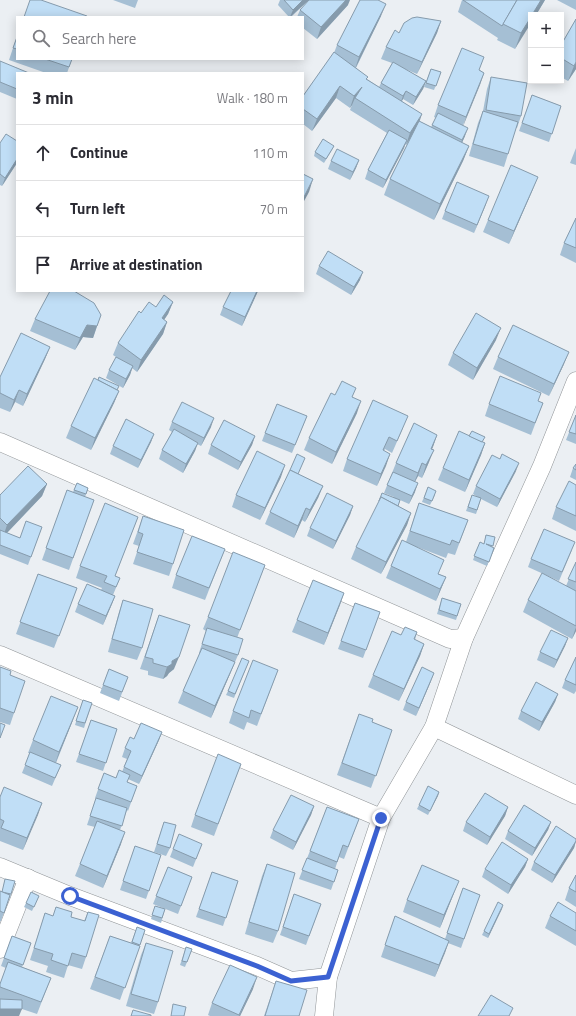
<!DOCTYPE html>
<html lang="en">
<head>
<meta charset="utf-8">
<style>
  :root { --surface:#fff; --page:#f2f2f3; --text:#2b2b33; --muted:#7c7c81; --line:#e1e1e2 }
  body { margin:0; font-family:"Titillium Web",sans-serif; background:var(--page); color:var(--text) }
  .controls { position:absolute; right:12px; top:12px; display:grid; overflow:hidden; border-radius:0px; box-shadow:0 2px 10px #0003 }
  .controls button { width:36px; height:36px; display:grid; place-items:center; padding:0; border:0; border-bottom:1px solid var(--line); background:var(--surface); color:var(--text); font:20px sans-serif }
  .stop { position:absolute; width:12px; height:12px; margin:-9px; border:3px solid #3b61d2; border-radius:50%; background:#fff }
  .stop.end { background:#3b61d2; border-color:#fff; box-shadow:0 1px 4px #0008 }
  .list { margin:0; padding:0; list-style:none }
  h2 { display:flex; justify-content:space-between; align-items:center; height:52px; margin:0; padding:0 16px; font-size:17px }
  h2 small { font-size:13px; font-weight:400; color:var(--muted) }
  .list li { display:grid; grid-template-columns:26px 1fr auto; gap:12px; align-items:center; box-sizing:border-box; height:56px; padding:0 16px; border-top:1px solid var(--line) }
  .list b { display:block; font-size:15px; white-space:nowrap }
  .list em { font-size:13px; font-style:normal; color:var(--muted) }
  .icon { flex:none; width:22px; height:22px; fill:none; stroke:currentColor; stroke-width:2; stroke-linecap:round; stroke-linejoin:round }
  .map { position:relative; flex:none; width:576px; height:1016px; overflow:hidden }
  .search { position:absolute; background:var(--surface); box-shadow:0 2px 10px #0003; left:16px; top:16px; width:288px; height:44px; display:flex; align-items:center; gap:10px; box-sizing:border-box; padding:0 14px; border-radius:0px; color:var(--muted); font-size:15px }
  .panel { position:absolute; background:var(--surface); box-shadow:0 2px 10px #0003; left:16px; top:72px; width:288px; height:220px; border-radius:0px }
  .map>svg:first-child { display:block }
</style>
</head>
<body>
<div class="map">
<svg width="576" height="1016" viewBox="0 0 576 1016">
  <rect width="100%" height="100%" fill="#ebeff3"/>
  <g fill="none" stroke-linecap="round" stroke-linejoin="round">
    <defs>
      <g id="street">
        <polyline points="0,442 450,639 464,638"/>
        <polyline points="0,655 381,818"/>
        <polyline points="434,727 576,795"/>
        <polyline points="0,867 70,896 257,966 291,981 328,977"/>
        <polyline points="0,949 28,878"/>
        <polyline points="324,1016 328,977 381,818 434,727 464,638 542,466 576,381"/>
      </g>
    </defs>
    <use href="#street" stroke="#919598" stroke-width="19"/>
    <use href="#street" stroke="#fff" stroke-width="18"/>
  </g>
  <g fill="#a5bfd4">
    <polygon points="113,0 138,0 135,8"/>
    <polygon points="280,0 309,0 291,17 289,17 278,5"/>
    <polygon points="462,0 545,0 536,15 531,15 515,49 497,40 498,38 458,12"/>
    <polygon points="557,0 576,0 576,10"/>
    <polygon points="379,1 381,16 356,68 367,79 379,87 381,83 392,63 381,59 386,47 399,33 441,21 437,33 417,74 405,69 426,81 423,89 413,105 403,99 402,101 419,121 431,127 436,118 434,117 438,105 480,70 484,73 463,125 465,136 462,143 469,146 463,161 434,220 384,195 390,179 410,139 406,145 405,144 404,148 383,188 365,179 368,170 387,133 350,110 352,105 350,108 336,98 312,131 303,124 303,96 334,53 337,45"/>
    <polygon points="348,5 317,39 303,28 303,17 297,17 300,10"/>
    <polygon points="576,19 576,69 568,81 561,77 561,45"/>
    <polygon points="17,36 17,59 72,59 67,73 46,73 9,60"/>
    <polygon points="0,61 17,73 17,99 0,92"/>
    <polygon points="431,69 441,72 434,90 424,87"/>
    <polygon points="491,77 521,116 517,128 516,128 504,167 469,156 478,123 483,111 487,89"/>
    <polygon points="532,95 561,106 549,142 519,131"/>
    <polygon points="0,143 17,163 2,186 0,185"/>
    <polygon points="334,146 332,150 324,163 314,156 315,152"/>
    <polygon points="576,148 576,165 570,163"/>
    <polygon points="359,160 356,168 350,180 328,169 331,161"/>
    <polygon points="533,189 509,244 483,232 488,220"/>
    <polygon points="486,204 474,233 442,219 445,211"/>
    <polygon points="576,218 576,263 560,255 564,243"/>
    <polygon points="319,266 360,280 351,295 316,274"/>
    <polygon points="258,291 242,326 220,315 223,307"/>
    <polygon points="173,302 168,314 164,320 167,322 163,334 137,372 132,368 130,375 123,388 106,378 109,370 116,357 113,355 118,343 141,313 156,307"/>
    <polygon points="101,315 93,338 83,337 75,350 30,331 35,319"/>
    <polygon points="496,340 473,380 448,365 453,353"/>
    <polygon points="50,347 45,359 23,406 15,402 10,412 0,408 0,377"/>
    <polygon points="498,357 564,364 549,396 493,369"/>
    <polygon points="119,391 114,403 91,450 66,438 71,426"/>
    <polygon points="335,395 353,397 357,413 332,464 304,450 309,438"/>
    <polygon points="538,402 543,403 531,435 485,416 489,404"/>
    <polygon points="576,415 576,444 566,440"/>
    <polygon points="307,416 292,453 262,441 265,433"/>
    <polygon points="172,422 211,427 201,446 197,444 195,451 183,473 159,459 162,450 172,432 169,430"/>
    <polygon points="403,428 392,453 385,449 384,451 390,454 377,486 343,471 347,459"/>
    <polygon points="154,434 151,442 138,468 110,454 113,446"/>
    <polygon points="437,435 432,449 429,462 422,478 418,476 415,482 415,492 409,504 400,500 398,506 411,513 407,525 381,574 351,559 356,547 394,497 384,493 396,463"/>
    <polygon points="255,436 252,445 238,470 208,454 211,445"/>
    <polygon points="483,442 485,443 481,455 465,492 438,480 443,468"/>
    <polygon points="576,464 576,480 570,477 573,468"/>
    <polygon points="516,471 497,507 481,499 476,514 466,511 472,495 479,498 473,494 476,486"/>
    <polygon points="298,474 323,486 318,498 305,522 302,520 294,538 265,524 270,512"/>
    <polygon points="281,477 260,520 232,507 236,495"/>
    <polygon points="77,483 88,488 85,497 94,500 69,570 42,560 67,490 73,492"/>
    <polygon points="47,484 42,496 7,533 20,538 42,527 28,565 0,554 0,495"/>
    <polygon points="576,485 576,531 552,519 556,507"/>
    <polygon points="428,487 435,495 430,505 422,502"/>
    <polygon points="419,503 468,520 455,555 448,553 446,558 417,547 439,574 446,577 436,601 386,578 391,566 406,542"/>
    <polygon points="353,506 350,515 333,549 307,536 310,528"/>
    <polygon points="143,516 173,564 169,576 133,564 139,546 133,544"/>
    <polygon points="138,517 115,576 120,578 113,595 115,596 103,625 75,612 78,604 101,590 102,588 76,578 80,566"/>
    <polygon points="486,535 495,537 492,547 494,548 487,566 473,560 480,542 484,544"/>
    <polygon points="225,549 205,600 172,588 176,575"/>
    <polygon points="572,550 559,581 528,567 531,559"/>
    <polygon points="576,562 576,631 572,639 523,612 528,600 566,586"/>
    <polygon points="265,565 237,638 238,655 230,674 211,718 178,703 183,691 200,653 199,653 206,631 203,629 208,617"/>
    <polygon points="38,574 77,588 54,648 16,634"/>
    <polygon points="344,593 324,645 292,632 297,620"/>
    <polygon points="442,598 461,604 456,620 437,614"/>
    <polygon points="123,600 142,648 137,660 108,652 119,612"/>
    <polygon points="355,603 380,612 363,658 338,649"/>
    <polygon points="159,615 174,669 169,673 167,676 163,679 148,675 148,671 140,669"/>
    <polygon points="417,632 415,640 424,644 420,656 399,701 368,687 373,675 401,635"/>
    <polygon points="568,638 565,646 554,668 537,660 540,652"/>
    <polygon points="576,657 576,691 574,694 562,688 565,680"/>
    <polygon points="249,661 234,698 226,695 228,691"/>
    <polygon points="0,667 14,713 10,725 0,722"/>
    <polygon points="109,669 128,677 119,701 100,693"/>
    <polygon points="278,670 257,726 247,722 244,730 229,723 233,711"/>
    <polygon points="431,681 416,716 403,710 406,702"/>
    <polygon points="558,694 555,702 539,731 518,719 521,711"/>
    <polygon points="83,700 92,703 84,728 75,725"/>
    <polygon points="359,714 372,722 392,730 371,788 337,775"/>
    <polygon points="73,720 56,763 61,765 52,786 22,773 30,753 28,753 33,740"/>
    <polygon points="91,720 117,729 103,771 76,762"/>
    <polygon points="162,732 159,740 139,784 128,779 127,782 137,786 128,811 127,810 120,830 121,844 103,888 75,876 95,827 87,825 96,798 95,798 104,773 116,778 122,772 127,759 122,757 125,748 134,739"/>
    <polygon points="241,764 214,836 191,827 195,815"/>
    <polygon points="439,792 428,815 417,809 419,805"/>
    <polygon points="0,797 42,803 23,850 0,841"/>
    <polygon points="314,806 311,815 293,850 270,838 273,830"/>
    <polygon points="327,807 359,819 344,859 339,857 335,869 338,870 331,890 299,879"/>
    <polygon points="508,807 505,816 487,845 463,831 466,822"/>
    <polygon points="164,822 170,848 166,856 154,852"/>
    <polygon points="551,822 548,830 532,856 505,839 508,831"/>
    <polygon points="576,839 576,841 574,848 552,883 531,870 534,862"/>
    <polygon points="202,844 193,867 170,857 173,849"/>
    <polygon points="135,846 161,855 146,899 120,890"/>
    <polygon points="528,859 525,867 508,894 482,877 485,869"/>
    <polygon points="267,864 278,931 273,943 245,934 262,876"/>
    <polygon points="168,867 192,877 178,914 153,904"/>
    <polygon points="212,872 238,881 223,926 196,917"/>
    <polygon points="576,875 576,907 565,900 569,888"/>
    <polygon points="5,879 11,894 10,898 9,898 1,921 0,921 0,891 2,892"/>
    <polygon points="463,888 480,895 461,948 448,943 435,977 381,957 395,916 445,939"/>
    <polygon points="454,893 440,928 403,912 407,900"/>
    <polygon points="294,894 321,904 306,945 280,935"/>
    <polygon points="39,896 32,911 24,907 26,903"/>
    <polygon points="503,905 488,938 482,935 484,931"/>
    <polygon points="155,906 165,909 161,923 151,919"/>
    <polygon points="56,907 71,917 84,921 88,912 86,957 82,969 68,965 64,978 46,972 48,966 30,960 45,913 53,916"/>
    <polygon points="576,913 576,946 545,928 550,916"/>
    <polygon points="137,927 145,930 120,1000 90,989 110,936 131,943"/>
    <polygon points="12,936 31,943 22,967 51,978 37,1014 22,1009 0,1016 0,984 6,968 1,966"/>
    <polygon points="146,943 158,1002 154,1014 126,1006 141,955"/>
    <polygon points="186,947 192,949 185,967 180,965"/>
    <polygon points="276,981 299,1016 264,1016"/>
    <polygon points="253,989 240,1016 210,1016 208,1015 212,1003"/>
  </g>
  <g fill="#869bac">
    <polygon points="303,0 309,0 290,17 293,10"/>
    <polygon points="346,0 350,0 348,5 317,39 321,27"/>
    <polygon points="541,0 545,0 536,15 532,15"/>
    <polygon points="386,4 381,16 355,69 359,57"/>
    <polygon points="531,17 531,23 515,49 521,33"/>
    <polygon points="441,21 437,33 417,74 422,62"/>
    <polygon points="576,62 576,69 568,81 574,66"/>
    <polygon points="484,73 480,85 462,129 466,117"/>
    <polygon points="426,81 423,89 413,105 416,97"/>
    <polygon points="340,86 336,98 312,131 317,119"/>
    <polygon points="362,87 355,98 352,105 350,108 354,96"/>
    <polygon points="406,91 403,99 400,104 403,96"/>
    <polygon points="422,114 418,126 406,145 410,133"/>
    <polygon points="468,128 465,136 459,149 462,140"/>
    <polygon points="407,140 404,148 383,188 386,180"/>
    <polygon points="469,146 463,161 434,220 440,204"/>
    <polygon points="17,159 17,163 2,186 5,178"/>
    <polygon points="359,160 356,168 350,180 353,172"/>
    <polygon points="538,177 533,189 509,244 514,231"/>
    <polygon points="313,179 309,192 303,203 303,199"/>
    <polygon points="489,196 486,204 474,233 477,225"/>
    <polygon points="363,272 360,280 351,295 354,287"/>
    <polygon points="257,291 258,291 242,326 245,317"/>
    <polygon points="173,302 168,314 157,330 162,318"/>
    <polygon points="167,322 163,334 137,372 141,360"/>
    <polygon points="87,325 97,326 93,338 83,337 75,350 80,338"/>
    <polygon points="501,328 496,340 473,380 477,368"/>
    <polygon points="50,347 45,359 23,406 27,394"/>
    <polygon points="569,352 564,364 549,396 554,384"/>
    <polygon points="133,366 130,375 123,388 126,379"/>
    <polygon points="19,390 15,402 10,412 14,400"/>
    <polygon points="119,391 114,403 91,450 95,438"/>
    <polygon points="361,401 357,413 332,464 336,452"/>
    <polygon points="214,418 211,427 201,446 204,438"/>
    <polygon points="154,434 151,442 138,468 141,460"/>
    <polygon points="437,435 433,447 426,461 431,449"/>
    <polygon points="255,436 252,445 238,470 241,462"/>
    <polygon points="198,443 195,451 183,473 186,464"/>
    <polygon points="485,443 481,455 465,492 469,480"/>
    <polygon points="434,450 429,462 422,478 426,465"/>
    <polygon points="390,454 386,466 377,486 381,474"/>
    <polygon points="422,463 418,476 413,485 418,473"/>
    <polygon points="519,463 516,471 497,507 500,499"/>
    <polygon points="285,465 281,477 260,520 265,508"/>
    <polygon points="418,483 415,492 409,504 412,496"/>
    <polygon points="47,484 42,496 3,537 7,525"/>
    <polygon points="323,486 318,498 305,522 310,510"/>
    <polygon points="353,506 350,515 333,549 336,541"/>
    <polygon points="306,508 302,520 294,538 298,526"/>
    <polygon points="411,513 407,525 381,574 386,562"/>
    <polygon points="446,577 436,601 440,589"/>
    <polygon points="344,593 340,605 324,645 328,633"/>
    <polygon points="115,596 112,604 103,625 106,616"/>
    <polygon points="576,627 576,631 572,639"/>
    <polygon points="568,638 565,646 554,668 557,660"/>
    <polygon points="424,644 420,656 399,701 404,689"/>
    <polygon points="179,657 174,669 169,673 167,676 163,679 167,667 172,661"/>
    <polygon points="235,662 230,674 211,718 215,706"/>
    <polygon points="434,673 431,681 416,716 419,708"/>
    <polygon points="558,694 555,702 539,731 542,722"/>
    <polygon points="78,707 73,720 55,764 59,752"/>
    <polygon points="162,732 159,740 139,784 142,776"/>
    <polygon points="439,792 438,796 428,815 430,811"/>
    <polygon points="42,803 38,815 23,850 27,838"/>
    <polygon points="314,806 311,815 293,850 296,842"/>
    <polygon points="508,807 505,816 487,845 490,837"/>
    <polygon points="551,822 548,830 532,856 535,848"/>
    <polygon points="125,832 121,844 103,888 107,876"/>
    <polygon points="576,841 574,848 552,883 555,875"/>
    <polygon points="528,859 525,867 508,894 511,885"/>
    <polygon points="459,881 454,893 440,928 444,915"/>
    <polygon points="503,905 502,909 488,938 489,934"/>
    <polygon points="449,941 445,953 435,977 439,965"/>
    <polygon points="257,977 253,989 240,1016 239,1016"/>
    <polygon points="0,1009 22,1009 19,1016 0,1016"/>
  </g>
  <g fill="#c0def6" stroke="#869bac">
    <polygon points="30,0 41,0 87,16 86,17 24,17"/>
    <polygon points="284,0 303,0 293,10"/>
    <polygon points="309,0 346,0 321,27 300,10"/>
    <polygon points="360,0 378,0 386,4 359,57 337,45"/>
    <polygon points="463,0 517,0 502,26"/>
    <polygon points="517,0 541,0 532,15 531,15 531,17 521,33 503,24"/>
    <polygon points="417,17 441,21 422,62 386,47 395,30 399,33 404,23 412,18"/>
    <polygon points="576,19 576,62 574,66 561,58 561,45"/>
    <polygon points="17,37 17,49 13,48"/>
    <polygon points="462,48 484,57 479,70 484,73 466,117 438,105"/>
    <polygon points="334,52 368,77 366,79 422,114 410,133 355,98 362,87 354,96 340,86 317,119 303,109 303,96"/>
    <polygon points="45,59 72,59 69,67"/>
    <polygon points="0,61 29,73 17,73 17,89 0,82"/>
    <polygon points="393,62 426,81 416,97 406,91 403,96 381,83"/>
    <polygon points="431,69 441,72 436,86 426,83"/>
    <polygon points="491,77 527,83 521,116 486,110"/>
    <polygon points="532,95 561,106 552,134 522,123"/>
    <polygon points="483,111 518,122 508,154 473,144"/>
    <polygon points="438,113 468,128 462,140 432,125"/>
    <polygon points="419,121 469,146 440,204 390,179"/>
    <polygon points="389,130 407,140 386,180 368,170"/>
    <polygon points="6,134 17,141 17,159 5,178 0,174 0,143"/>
    <polygon points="323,139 334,146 326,159 315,152"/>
    <polygon points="337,149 359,160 353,172 331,161"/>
    <polygon points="511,165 538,177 514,231 488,220"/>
    <polygon points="303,174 313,179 303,199"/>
    <polygon points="457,182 489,196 477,225 445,211"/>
    <polygon points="576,218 576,248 564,243"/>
    <polygon points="328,251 363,272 354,287 319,266"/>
    <polygon points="50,291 74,291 94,303 101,315 97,326 87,325 80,338 35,319"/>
    <polygon points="231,291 257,291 245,317 223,307"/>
    <polygon points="164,295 173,302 162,318 167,322 141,360 118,343 139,311 141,313 149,302 156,307"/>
    <polygon points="476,313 501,328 477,368 453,353"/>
    <polygon points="513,325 569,352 554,384 498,357"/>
    <polygon points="21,333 50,347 27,394 19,390 14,400 0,393 0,377"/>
    <polygon points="116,357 133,366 126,379 109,370"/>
    <polygon points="500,376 541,393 538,401 543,403 535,423 489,404"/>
    <polygon points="99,377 119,386 117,390 98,380"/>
    <polygon points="94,378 119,391 95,438 71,426"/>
    <polygon points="342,381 356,388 352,397 361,401 336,452 309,438 331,393 335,395"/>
    <polygon points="373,400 408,416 397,441 389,437 383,450 390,454 381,474 347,459"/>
    <polygon points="182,402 214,418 204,438 172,422"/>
    <polygon points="277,404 307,416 295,445 265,433"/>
    <polygon points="576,415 576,434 569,432"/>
    <polygon points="126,419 154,434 141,460 113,446"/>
    <polygon points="224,420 255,436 241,462 211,445"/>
    <polygon points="414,423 437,435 431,449 434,450 426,465 422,463 418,473 396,463"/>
    <polygon points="174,429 198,443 186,464 162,450"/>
    <polygon points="459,431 485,443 469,480 443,468"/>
    <polygon points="472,431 485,437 482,442 469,436"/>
    <polygon points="257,451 285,465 265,508 236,495"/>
    <polygon points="297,454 305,458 298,474 290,470"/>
    <polygon points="502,454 519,463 500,499 476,486 492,455 500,459"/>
    <polygon points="576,464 576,470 573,468"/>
    <polygon points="28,466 47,484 7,525 0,518 0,495"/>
    <polygon points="290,470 323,486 310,510 306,508 298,526 270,512"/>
    <polygon points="393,472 418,483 412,496 387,485"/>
    <polygon points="569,481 576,485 576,516 556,507"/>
    <polygon points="77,483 88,488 86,494 74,490"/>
    <polygon points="428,487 436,491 432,501 424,498"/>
    <polygon points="67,490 94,500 73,558 46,548"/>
    <polygon points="327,493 353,506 336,541 310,528"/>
    <polygon points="382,493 400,500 398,506 381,497 379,501"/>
    <polygon points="472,495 481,498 477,510 468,507"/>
    <polygon points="381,497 411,513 386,562 356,547"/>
    <polygon points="105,503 138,517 115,576 120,578 116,587 104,582 107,576 80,566"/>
    <polygon points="419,503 468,520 459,543 452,540 450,545 410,531"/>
    <polygon points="143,516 184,530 173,564 137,552 143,534 138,532"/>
    <polygon points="26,521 42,527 31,557 0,545 0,530 20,538"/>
    <polygon points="544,529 575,542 562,572 531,559"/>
    <polygon points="486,535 495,537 493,546 486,544 494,548 489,562 474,556 480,542 484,544"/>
    <polygon points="192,536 225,549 209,588 176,575"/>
    <polygon points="402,540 444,560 438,574 446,577 440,589 391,566"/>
    <polygon points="233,552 265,565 240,630 208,617"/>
    <polygon points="576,562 576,582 568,579"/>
    <polygon points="542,573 576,591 576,626 528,600"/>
    <polygon points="38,574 77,588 59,636 20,622"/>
    <polygon points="313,580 344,593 328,633 297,620"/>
    <polygon points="87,584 115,596 106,616 78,604"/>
    <polygon points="442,598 461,604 457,616 439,610"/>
    <polygon points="123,600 153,609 142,648 112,639"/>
    <polygon points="355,603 380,612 366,650 341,641"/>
    <polygon points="159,615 190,625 179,657 172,661 172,664 167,667 153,663 153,659 145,657"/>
    <polygon points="405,627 417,632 414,639 424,644 404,689 373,675 392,631 401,635"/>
    <polygon points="207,628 243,639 238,655 202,644"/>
    <polygon points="551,630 568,638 557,660 540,652"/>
    <polygon points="202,648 235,662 215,706 183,691"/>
    <polygon points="576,657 576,685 565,680"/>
    <polygon points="242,658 249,661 235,694 228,691"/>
    <polygon points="253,660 278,670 261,714 251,710 249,718 233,711"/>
    <polygon points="0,667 11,671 10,675 25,681 14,713 0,708"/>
    <polygon points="422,667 434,673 419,708 406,702"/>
    <polygon points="109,669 128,677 122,692 103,685"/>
    <polygon points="536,682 558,694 542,722 521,711"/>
    <polygon points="51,696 78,707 59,752 33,740"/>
    <polygon points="83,700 92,703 85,723 76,721"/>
    <polygon points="359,714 373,719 372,722 392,730 376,776 342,763"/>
    <polygon points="91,720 117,729 106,763 79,754"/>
    <polygon points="0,723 5,725 0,738"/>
    <polygon points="141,723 162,732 142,776 124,767 131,751 125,748 130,737 134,739"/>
    <polygon points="30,752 61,765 55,778 25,765"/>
    <polygon points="218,754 241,764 218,824 195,815"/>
    <polygon points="119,770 130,775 127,782 137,786 131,802 98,789 104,773 116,778"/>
    <polygon points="428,786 439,792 430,811 419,805"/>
    <polygon points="4,787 42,803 27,838 1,828 4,821 0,819 0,797"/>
    <polygon points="485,793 508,807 490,837 466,822"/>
    <polygon points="291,795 314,806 296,842 273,830"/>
    <polygon points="96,798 127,808 122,826 90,816"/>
    <polygon points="524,805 551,822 535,848 508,831"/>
    <polygon points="327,807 359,819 348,847 343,845 337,862 310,851"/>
    <polygon points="97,821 125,832 107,876 80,864"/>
    <polygon points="164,822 176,825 170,848 157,844"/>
    <polygon points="556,826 576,839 576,841 555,875 534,862"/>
    <polygon points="179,834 202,844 196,859 173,849"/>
    <polygon points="502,842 528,859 511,885 485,869"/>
    <polygon points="135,846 161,855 149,891 123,881"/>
    <polygon points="307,858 338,870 334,882 302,870"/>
    <polygon points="267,864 295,873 278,931 249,922"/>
    <polygon points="422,865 459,881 444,915 407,900"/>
    <polygon points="168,867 192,877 181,906 156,896"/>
    <polygon points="212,872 238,881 226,918 199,909"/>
    <polygon points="576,875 576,892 569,888"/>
    <polygon points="5,879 15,881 11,894 2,892"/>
    <polygon points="463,888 480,895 464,939 447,933"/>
    <polygon points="0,891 10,895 4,913 0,911"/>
    <polygon points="31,892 39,896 34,907 26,903"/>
    <polygon points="294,894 321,904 309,936 283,927"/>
    <polygon points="498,902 503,905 489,934 484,931"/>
    <polygon points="558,902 576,913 576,931 550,916"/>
    <polygon points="155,906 165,909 162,918 152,915"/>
    <polygon points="56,907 72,912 71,917 85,921 88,912 99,915 86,957 72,953 68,966 51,960 53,954 34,948 45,913 53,916"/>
    <polygon points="395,916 449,941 439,965 385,945"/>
    <polygon points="137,927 145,930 140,945 132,942"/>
    <polygon points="12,936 31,943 23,965 4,958"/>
    <polygon points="110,936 140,946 125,988 95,977"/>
    <polygon points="146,943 173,951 158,1002 131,994"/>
    <polygon points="186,947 192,949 187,962 182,961"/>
    <polygon points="8,962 51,978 41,1002 0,987 0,984"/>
    <polygon points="230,965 257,977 239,1015 212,1003"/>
    <polygon points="276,981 307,990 299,1016 265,1016"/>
    <polygon points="491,995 513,1008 509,1016 478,1016"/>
    <polygon points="0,999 22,1000 22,1009 0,1009"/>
    <polygon points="173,1004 186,1007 184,1016 171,1016"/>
    <polygon points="133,1010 151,1015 151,1016 131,1016"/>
  </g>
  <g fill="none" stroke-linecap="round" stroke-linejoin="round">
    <polyline stroke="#3b61d2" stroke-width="5" points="70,896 257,966 291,981 328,977 381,818"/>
  </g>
</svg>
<div class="controls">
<button>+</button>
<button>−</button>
</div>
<div class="stop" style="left:70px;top:896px"></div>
<div class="stop end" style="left:381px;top:818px"></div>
<div class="search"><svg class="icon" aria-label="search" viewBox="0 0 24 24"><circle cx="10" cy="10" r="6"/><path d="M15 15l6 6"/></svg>Search here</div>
<section class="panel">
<h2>3 min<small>Walk · 180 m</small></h2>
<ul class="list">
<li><svg class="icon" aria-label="ahead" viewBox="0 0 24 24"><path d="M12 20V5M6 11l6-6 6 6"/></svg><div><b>Continue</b></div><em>110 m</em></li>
<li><svg class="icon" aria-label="left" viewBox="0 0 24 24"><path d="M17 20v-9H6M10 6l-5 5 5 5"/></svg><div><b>Turn left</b></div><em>70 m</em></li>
<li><svg class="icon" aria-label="arrive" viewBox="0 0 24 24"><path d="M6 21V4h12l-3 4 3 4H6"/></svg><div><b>Arrive at destination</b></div></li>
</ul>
</section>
</div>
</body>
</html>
